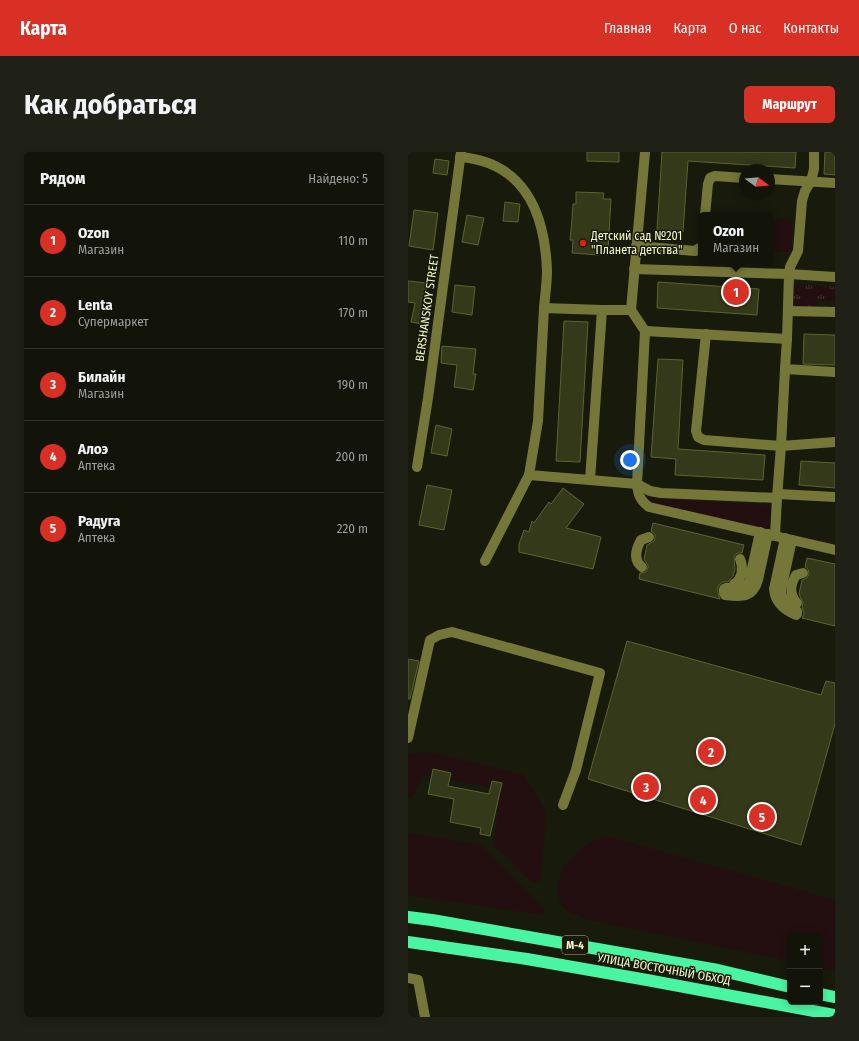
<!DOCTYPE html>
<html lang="ru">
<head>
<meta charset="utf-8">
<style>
  :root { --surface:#121409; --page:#1f2117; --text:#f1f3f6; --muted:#9c9e9c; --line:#31332a; --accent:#d93025 }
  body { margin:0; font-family:"Fira Sans Condensed",sans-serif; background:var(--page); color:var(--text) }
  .controls { position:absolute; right:12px; bottom:12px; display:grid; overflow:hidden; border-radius:6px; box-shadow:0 2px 10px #0003 }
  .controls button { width:36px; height:36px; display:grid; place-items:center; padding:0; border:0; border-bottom:1px solid var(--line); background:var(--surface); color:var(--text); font:20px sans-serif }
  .compass { position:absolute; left:331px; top:12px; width:36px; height:36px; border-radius:50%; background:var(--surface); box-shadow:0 2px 10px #0003; rotate:106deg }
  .you { position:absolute; left:222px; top:308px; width:14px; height:14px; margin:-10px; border:3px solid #fff; border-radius:50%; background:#1a73e8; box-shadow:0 0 0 6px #1a73e833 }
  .badge { display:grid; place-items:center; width:26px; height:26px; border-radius:50%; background:var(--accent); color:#fff; font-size:13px; font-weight:700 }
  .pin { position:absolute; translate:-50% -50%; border:2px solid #fff; box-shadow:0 1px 4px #0006 }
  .popup { position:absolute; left:290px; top:60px; width:76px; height:52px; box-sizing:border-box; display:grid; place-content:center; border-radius:6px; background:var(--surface); filter:drop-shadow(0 1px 3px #0005); font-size:13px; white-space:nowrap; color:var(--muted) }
  .popup b { font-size:15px; color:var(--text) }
  .popup::after { content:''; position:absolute; left:50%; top:100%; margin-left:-8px; border:8px solid transparent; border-top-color:var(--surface) }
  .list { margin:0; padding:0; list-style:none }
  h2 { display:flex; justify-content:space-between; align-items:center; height:52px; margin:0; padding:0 16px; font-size:17px }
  h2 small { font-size:13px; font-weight:400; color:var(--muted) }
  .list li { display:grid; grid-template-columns:26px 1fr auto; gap:12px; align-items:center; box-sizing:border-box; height:72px; padding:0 16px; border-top:1px solid var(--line) }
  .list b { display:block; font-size:15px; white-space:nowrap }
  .list p { margin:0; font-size:13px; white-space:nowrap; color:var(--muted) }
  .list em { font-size:13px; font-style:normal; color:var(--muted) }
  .map { position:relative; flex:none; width:427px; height:865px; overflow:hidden; border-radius:6px }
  header { display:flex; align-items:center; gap:24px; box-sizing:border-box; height:56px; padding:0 20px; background:var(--accent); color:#fff }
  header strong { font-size:19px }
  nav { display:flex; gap:22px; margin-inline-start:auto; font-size:14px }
  .intro { display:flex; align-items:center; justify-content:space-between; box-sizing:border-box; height:96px; padding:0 24px }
  h1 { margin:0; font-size:28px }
  .button { padding:10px 18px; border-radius:6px; background:var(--accent); color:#fff; font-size:14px; font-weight:700 }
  main { display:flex; gap:24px; padding:0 24px }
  aside { flex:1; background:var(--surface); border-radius:6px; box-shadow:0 2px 10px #0003 }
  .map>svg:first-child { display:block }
</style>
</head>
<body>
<header>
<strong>Карта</strong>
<nav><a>Главная</a><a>Карта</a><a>О нас</a><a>Контакты</a></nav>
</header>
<div class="intro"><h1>Как добраться</h1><a class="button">Маршрут</a></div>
<main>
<aside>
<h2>Рядом<small>Найдено: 5</small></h2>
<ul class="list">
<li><span class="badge">1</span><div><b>Ozon</b><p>Магазин</p></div><em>110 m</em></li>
<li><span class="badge">2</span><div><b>Lenta</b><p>Супермаркет</p></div><em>170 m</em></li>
<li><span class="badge">3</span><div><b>Билайн</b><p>Магазин</p></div><em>190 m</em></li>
<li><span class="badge">4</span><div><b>Алоэ</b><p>Аптека</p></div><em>200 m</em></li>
<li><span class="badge">5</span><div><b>Радуга</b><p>Аптека</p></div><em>220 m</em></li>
</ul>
</aside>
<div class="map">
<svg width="427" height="865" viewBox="0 0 427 865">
  <defs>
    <pattern id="park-tufts" width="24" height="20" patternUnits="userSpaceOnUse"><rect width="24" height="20" fill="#240f10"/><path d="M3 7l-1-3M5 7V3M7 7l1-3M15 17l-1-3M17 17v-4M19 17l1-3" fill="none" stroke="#443331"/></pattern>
  </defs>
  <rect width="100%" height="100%" fill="#181a0c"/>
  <g fill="#240f10">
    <polygon points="363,67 384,68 383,100 363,99"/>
    <polygon points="240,344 247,347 360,353 364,356 361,377 358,378 249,355 236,347"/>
    <polygon points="21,600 116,623 138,660 133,728 125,731 87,694 91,637 15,623 5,644 0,646 0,602"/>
    <polygon points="0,681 74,694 137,758 135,763 0,743"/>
    <polygon points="198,684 427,748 427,819 412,816 412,784 382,784 382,809 182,768 160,760 151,750 149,733 156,714 176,694"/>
  </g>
  <polygon fill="url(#park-tufts)" points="386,132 427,135 427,149 410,148 409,158 385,156"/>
  <g fill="#343a19" stroke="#5a652c">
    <polygon points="179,0 211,0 211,10 179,9"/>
    <polygon points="254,0 388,0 387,16 280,9 275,80 249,78"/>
    <polygon points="417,0 427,0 427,23 416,22"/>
    <polygon points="27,7 41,9 39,23 25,21"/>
    <polygon points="168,40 196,41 195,47 203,47 200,98 191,97 191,103 164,101 165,88 162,88 164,67 165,52 168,52"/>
    <polygon points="97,50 112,52 110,70 95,69"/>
    <polygon points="6,58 30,61 25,98 1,94"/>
    <polygon points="59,63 76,66 70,93 54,90"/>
    <polygon points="0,129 19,131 14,172 3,170 7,151 0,150"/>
    <polygon points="250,130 351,137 349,163 249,156"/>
    <polygon points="47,133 67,135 64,163 44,160"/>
    <polygon points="156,169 180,170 172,310 148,309"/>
    <polygon points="396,182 427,183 427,213 395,212"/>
    <polygon points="34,194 68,197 65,222 68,222 65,238 46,235 49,213 33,211"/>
    <polygon points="250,207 275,208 270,297 357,303 355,328 267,323 268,307 243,305"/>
    <polygon points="28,273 44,277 39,304 23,301"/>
    <polygon points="393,309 427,311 427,336 391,333"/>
    <polygon points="19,333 44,338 36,378 11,373"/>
    <polygon points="155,336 176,352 158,376 193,385 185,417 111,400 111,392 116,378 121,380 124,369 126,371 141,350 143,352"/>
    <polygon points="245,371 336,393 334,401 329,401 326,405 327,417 325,424 320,430 315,430 310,434 310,441 312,447 231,427 232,421 238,420 240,416 240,413 236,407 239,393 246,389 247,386 247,382 243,379"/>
    <polygon points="399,406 427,412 427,474 394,466 396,462 394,455 395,451 391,442 394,428 399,426 401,422 400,417 397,415"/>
    <polygon points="219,489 413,543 418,529 427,531 427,572 393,693 180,627"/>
    <polygon points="0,507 11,509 2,547 0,547"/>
    <polygon points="25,617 43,621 40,634 81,642 84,629 94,631 82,684 72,682 73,676 42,670 46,647 20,642"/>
  </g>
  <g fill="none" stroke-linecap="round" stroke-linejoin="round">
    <g stroke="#757739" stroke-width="10">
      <polyline points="406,0 406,17 403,29 397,39 394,49 390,99 382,115 381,122 427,125"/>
      <path d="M 52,5 C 116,10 137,61 139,119 C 139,131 137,144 136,156"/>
      <polyline points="361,27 427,31"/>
      <polyline points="297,63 300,32 302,26 307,24 337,26"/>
      <polyline points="228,94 287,99 293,95"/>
      <polyline points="226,117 381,122 379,187 237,179"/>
      <polyline points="194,158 136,156 130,269 121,323 182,328 194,158 223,158"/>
      <polyline points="381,159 427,160"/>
      <polyline points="379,187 377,217 427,220"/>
      <polyline points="377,217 373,294 427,290"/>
      <polyline points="9,315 20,246 53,0"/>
      <polyline points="182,328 229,332 237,179 223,158 237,0"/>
      <polyline points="229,332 242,339 253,341 369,346 373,294 296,288 290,285 288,279 298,182"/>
      <path d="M 229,332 C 230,343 232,348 241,355 L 367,384"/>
      <polyline points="370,342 427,345"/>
      <polyline points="369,346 367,384 427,398"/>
      <path d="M 352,380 L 341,430 C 335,438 327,436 318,436 L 316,437 L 316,441 L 317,443 C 334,445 345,446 350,428 L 360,382"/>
      <path d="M 377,386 L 366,437 C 367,451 376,458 388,463 L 389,462 L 389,459 C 381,453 373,450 373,438 L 384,388"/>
      <polyline points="77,409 121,323"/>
      <path d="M 234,415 C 225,408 228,397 233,388 L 241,385"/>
      <path d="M 326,432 C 334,427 336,416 332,407"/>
      <path d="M 389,451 C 381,442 382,433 388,423 L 395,421"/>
      <polyline points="0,586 22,488 31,483 44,480 192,521 168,618 155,653"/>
      <polyline points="0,826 10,828 17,865"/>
    </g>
    <g stroke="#4af5a1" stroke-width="12">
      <polyline points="0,765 24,768 310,818 382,835"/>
      <polyline points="0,790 119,807 239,828 427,863"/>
      <polyline points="412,842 427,845"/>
    </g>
  </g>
  <circle fill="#e3200d" stroke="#181a0c" stroke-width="1.5" cx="175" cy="91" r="4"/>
  <g text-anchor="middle" stroke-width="3" stroke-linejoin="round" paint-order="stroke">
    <rect fill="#181a0c" stroke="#b3b890" stroke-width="1" x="154" y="784" width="26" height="18" rx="3"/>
    <g font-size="11" font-weight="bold" fill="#f6fcc8">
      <text x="167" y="797">М-4</text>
    </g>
    <g font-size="12" fill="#f6fcc8" stroke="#181a0c" text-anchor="start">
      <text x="183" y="88">Детский сад №201<tspan x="183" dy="14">"Планета детства"</tspan></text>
    </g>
    <g font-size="12" fill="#f6fcc8" stroke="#181a0c">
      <text transform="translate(19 156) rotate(-82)" y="4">BERSHANSKOY STREET</text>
      <text transform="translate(256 817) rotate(10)" y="4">УЛИЦА ВОСТОЧНЫЙ ОБХОД</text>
    </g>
  </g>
</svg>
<div class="controls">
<button>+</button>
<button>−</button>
</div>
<svg class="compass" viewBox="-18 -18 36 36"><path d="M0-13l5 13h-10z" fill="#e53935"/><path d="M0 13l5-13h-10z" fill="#9c9e9c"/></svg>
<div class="you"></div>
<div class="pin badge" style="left:328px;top:140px">1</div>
<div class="popup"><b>Ozon</b>Магазин</div>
<div class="pin badge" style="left:303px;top:600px">2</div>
<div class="pin badge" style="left:238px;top:635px">3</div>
<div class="pin badge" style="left:295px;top:648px">4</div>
<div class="pin badge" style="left:354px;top:665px">5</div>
</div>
</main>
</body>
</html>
